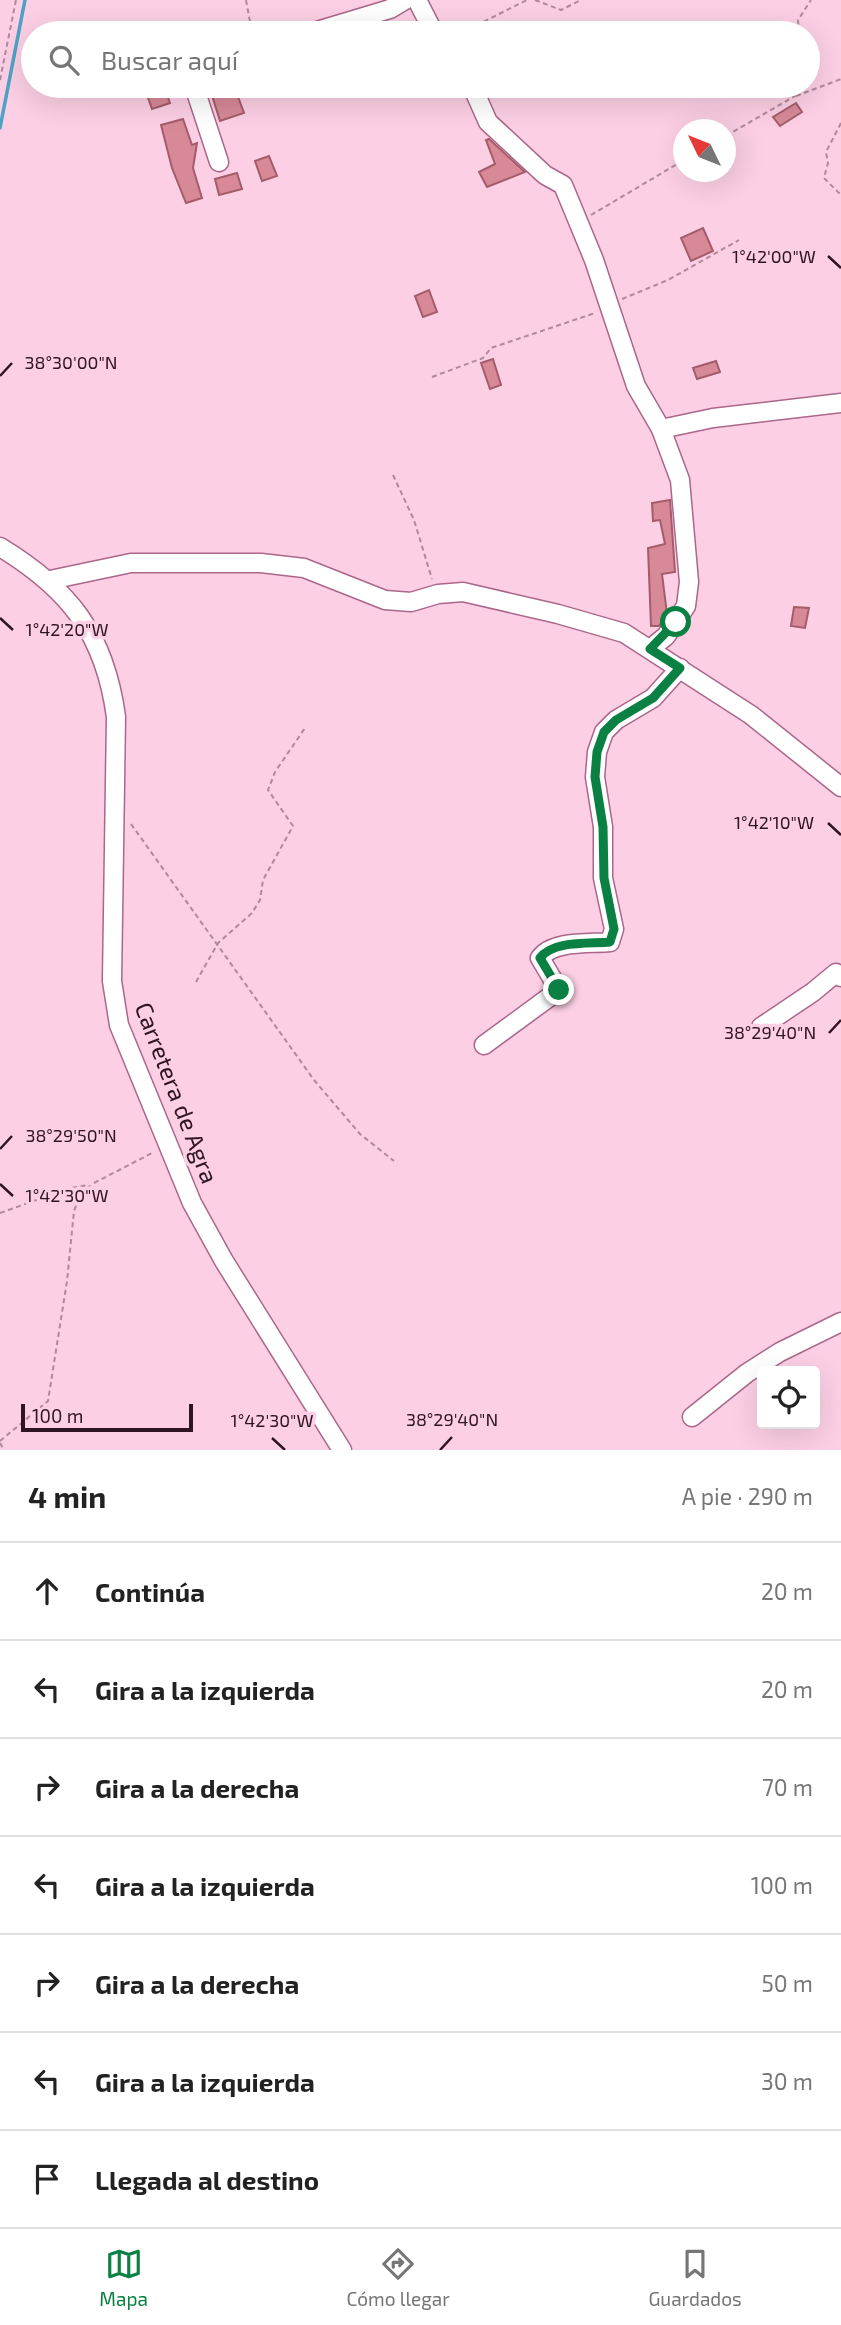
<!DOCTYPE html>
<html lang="es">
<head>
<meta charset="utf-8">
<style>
  :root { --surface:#fff; --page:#f6f6f6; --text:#222; --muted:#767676; --line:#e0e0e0; --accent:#0b8043 }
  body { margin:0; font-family:"Exo 2",sans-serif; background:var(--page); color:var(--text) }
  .controls { position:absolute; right:21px; bottom:21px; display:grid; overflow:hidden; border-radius:7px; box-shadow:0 7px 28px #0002 }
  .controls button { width:63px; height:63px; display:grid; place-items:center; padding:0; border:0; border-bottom:2px solid var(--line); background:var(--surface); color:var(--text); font:35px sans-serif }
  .compass { position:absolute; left:673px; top:119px; width:63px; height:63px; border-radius:50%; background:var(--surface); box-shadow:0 7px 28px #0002; rotate:313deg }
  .scale { position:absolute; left:21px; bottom:18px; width:172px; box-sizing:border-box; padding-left:7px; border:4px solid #2f1523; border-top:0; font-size:19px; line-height:24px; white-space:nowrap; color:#2f1523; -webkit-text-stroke:5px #fccfe4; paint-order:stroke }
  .stop { position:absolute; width:21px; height:21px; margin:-16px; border:5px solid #0b8043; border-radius:50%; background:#fff }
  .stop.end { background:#0b8043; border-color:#fff; box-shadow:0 2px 7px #0008 }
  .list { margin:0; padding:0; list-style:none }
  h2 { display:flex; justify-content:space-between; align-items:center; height:91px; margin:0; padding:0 28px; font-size:30px }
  h2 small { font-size:23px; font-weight:400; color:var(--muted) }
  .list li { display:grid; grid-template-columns:46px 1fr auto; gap:21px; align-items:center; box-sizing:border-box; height:98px; padding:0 28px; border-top:2px solid var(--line) }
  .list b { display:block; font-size:26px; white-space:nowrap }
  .list em { font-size:23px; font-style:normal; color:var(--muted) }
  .icon { flex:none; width:38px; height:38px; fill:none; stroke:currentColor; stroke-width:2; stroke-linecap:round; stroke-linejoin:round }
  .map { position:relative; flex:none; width:841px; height:1450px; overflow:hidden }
  .search { position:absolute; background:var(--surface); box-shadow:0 7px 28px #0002; left:21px; right:21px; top:21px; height:77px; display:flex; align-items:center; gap:18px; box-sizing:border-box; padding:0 24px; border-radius:38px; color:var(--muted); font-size:26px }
  .sheet { height:777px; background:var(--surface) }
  nav { display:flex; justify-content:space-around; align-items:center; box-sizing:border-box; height:98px; border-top:2px solid var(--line); background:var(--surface); font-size:19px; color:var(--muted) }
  nav a { display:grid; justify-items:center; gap:4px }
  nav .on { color:var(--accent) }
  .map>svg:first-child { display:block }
</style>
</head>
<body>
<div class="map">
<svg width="841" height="1450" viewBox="0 0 841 1450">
  <rect width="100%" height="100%" fill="#fccfe4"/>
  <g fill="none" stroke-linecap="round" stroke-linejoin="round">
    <polyline stroke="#4fa2c5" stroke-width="3.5" points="0,128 25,0"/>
  </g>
  <g fill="#d78997" stroke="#a55c6a" stroke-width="2">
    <polygon points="164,86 170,103 152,109 146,92"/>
    <polygon points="209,86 234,86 244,113 220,121"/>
    <polygon points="796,103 802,112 780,126 773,117"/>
    <polygon points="183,119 192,145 197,143 193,168 202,198 186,203 172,168 161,125"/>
    <polygon points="489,139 525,172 487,187 479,172 495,164 486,140"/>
    <polygon points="269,156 277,176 262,181 255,161"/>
    <polygon points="237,173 242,189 219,195 215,179"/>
    <polygon points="703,228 713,251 691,261 681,238"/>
    <polygon points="429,290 437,312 423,317 415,296"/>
    <polygon points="493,359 501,385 490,389 481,363"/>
    <polygon points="716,361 720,372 697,379 693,368"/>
    <polygon points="670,500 675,572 662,574 667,614 659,626 651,626 648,548 665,544 660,520 653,521 652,503"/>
    <polygon points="794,607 809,608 805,628 791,626"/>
  </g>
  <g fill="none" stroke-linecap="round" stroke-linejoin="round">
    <defs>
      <g id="minor">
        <polyline points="417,0 434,33"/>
        <polyline points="310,33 390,9 405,0"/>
        <polyline points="194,86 219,162"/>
        <polyline points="472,86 488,122 545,175 563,185 594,260 636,386 661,429 680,480 689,582 686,606 666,636 650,649"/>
        <polyline points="661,429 713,418 841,403"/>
        <path d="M 0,547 C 69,589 105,634 116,717 L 112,981 L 119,1025 L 192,1203 L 224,1261 L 342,1450"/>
        <polyline points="50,580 131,563 261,563 304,568 385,600 411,602 438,594 463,592 558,614 624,633 751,715 841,787"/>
        <polyline points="761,1027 813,992 836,973 841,977"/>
        <path d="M 484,1045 L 559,990 L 540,958 C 553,940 590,944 610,942 L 614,929 L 603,878 L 603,827 L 595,777 L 597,752 L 604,732 L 616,720 L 653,698 L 680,668"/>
        <polyline points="692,1417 747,1373 780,1352 841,1322"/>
      </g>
    </defs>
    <use href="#minor" stroke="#ab678a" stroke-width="21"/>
    <g stroke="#af899c" stroke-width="2" stroke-dasharray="5 3.5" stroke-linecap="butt">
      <polyline points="246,0 252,33"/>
      <polyline points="535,0 561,10 581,0"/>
      <polyline points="461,33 527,0"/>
      <polyline points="799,33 798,20 811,0"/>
      <polyline points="0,80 16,0"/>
      <polyline points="796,96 841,79"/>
      <polyline points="841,123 826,152 828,163 824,178 841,195"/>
      <polyline points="726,136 795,96 800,86"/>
      <polyline points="591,215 684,160"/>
      <polyline points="622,299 668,280 739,240"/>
      <polyline points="432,377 483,358 491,348 595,313"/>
      <polyline points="393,475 414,520 432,579"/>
      <polyline points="131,824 314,1080 360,1134 394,1161"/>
      <polyline points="196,982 218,943 252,913 260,900 263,880 293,826 268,790 275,772 305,728"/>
      <polyline points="94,1183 154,1152"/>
      <polyline points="0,1213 70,1188 89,1185"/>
      <polyline points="0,1441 48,1401 67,1281 74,1211 80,1195 92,1184"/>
      <polyline points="0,1443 4,1450"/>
    </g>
    <use href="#minor" stroke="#fff" stroke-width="18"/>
  </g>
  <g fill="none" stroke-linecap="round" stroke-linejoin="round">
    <path stroke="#0b8043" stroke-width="9" d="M 559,990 L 540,958 C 553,940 590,944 610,942 L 614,929 L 604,878 L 603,827 L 595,777 L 597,752 L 604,732 L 616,720 L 653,698 L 680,668 L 650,649 L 676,622"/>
  </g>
  <path fill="none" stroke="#2f1523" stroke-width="2.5" d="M 828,256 L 841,268M 0,376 L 12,363M 0,618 L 13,630M 828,823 L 841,835M 829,1033 L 841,1020M 0,1149 L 12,1136M 0,1184 L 13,1196M 272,1438 L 285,1450M 440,1450 L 452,1437"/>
  <g text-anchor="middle" stroke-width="7" stroke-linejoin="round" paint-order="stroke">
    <g font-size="24" fill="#2f1523" stroke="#fccfe4">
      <text transform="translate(176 1093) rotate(69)" y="8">Carretera de Agra</text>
    </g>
  </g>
  <g font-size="18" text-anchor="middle" fill="#2f1523" stroke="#fccfe4" stroke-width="7" stroke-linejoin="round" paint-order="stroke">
    <text x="774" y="263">1°42'00"W</text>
    <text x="71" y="369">38°30'00"N</text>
    <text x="67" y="636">1°42'20"W</text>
    <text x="774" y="829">1°42'10"W</text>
    <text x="770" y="1039">38°29'40"N</text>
    <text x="71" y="1142">38°29'50"N</text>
    <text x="67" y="1202">1°42'30"W</text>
    <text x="452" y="1426">38°29'40"N</text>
    <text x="272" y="1427">1°42'30"W</text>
  </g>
</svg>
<div class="controls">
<button><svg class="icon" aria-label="locate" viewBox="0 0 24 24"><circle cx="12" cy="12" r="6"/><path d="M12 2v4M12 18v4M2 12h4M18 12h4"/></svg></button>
</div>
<svg class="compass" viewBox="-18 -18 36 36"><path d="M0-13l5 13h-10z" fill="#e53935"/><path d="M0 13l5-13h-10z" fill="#767676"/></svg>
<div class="scale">100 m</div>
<div class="stop" style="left:676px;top:622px"></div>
<div class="stop end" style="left:559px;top:990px"></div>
<div class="search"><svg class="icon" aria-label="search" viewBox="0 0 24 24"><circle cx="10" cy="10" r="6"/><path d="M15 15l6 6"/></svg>Buscar aquí</div>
</div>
<section class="sheet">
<h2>4 min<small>A pie · 290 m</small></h2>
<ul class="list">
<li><svg class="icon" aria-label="ahead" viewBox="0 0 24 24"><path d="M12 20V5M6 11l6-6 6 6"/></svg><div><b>Continúa</b></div><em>20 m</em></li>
<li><svg class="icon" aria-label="left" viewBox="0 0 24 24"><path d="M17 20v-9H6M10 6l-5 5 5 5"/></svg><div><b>Gira a la izquierda</b></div><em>20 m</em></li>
<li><svg class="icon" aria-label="right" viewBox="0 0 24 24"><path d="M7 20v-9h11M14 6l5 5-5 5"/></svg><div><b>Gira a la derecha</b></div><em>70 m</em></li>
<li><svg class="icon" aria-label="left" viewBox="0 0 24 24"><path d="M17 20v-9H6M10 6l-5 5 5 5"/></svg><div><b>Gira a la izquierda</b></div><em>100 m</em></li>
<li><svg class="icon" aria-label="right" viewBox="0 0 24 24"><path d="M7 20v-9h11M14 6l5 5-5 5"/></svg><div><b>Gira a la derecha</b></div><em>50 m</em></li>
<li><svg class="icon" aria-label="left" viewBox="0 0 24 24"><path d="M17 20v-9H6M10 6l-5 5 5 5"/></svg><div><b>Gira a la izquierda</b></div><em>30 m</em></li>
<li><svg class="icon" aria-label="arrive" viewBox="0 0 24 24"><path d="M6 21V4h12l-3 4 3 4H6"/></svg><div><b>Llegada al destino</b></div></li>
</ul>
</section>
<nav>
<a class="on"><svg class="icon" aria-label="map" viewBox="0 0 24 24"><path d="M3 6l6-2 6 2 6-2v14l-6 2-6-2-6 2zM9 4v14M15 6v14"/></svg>Mapa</a>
<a><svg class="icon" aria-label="directions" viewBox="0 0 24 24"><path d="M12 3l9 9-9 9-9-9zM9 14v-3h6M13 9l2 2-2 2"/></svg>Cómo llegar</a>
<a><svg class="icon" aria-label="saved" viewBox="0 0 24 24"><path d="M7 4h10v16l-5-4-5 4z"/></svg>Guardados</a>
</nav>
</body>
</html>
